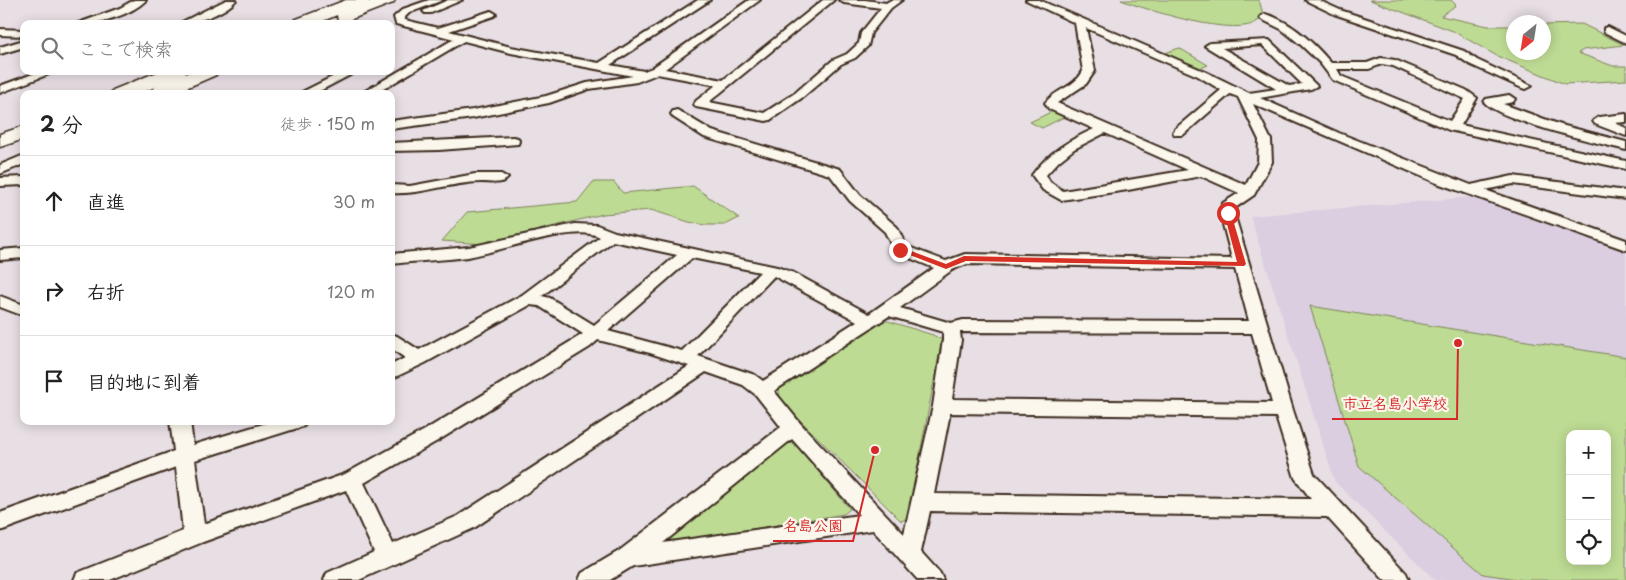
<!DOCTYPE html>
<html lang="ja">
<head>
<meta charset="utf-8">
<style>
  :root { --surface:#fff; --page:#f6f6f6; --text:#222; --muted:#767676; --line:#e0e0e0 }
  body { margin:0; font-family:"Playpen Sans","Klee One",sans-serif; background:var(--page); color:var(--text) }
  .controls { position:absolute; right:15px; bottom:15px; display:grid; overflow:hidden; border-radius:10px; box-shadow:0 2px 12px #0003 }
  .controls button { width:45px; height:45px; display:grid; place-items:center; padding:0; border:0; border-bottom:1px solid var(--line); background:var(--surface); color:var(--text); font:25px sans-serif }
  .compass { position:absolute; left:1506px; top:15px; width:45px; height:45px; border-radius:50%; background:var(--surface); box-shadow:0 2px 12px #0003; rotate:210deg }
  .stop { position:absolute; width:15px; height:15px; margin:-11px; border:4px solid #d93025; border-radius:50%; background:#fff }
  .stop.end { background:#d93025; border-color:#fff; box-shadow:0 1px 5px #0008 }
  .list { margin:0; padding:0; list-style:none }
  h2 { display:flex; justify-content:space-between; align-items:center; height:65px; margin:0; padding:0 20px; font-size:21px }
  h2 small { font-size:16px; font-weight:400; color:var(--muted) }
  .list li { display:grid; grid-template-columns:32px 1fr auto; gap:15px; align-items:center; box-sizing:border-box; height:90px; padding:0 20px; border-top:1px solid var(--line) }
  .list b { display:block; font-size:19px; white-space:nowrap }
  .list em { font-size:16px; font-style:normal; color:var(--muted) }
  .icon { flex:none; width:28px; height:28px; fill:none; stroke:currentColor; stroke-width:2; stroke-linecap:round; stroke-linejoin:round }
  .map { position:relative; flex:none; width:1626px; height:580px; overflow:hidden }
  .search { position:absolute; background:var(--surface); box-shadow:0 2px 12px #0003; left:20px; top:20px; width:375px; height:55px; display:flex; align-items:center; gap:12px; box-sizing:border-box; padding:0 18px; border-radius:10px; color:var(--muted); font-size:19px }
  .panel { position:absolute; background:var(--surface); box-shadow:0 2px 12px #0003; left:20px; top:90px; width:375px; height:335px; border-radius:10px }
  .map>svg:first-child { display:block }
</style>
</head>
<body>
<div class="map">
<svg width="1626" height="580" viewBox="0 0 1626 580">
  <rect width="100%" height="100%" fill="#e8dfe5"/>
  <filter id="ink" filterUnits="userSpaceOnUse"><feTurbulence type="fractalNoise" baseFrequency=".02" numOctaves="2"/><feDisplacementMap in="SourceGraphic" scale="10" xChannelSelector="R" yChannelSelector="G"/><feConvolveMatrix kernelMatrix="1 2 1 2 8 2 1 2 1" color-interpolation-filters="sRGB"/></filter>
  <g filter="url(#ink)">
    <path fill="#dacee0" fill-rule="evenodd" d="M 1473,197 L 1626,252 L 1626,580 L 1435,580 L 1335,482 L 1250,216 ZM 1570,434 L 1607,434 L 1607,561 L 1570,561 Z"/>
    <g fill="#bddb93" stroke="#7c8258" fill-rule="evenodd">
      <path d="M 1121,0 L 1259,0 L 1263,14 C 1262,16 1261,18 1259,20 C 1240,40 1144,9 1121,0 Z"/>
      <polygon points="1370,0 1451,0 1456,5 1441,16 1488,26 1513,26 1514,52 1544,52 1544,25 1582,24 1624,45 1583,50 1578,53 1613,66 1626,66 1626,80 1565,84 1497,56 1453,31"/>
      <polygon points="1179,48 1208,65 1201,68 1165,53"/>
      <polygon points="1055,110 1068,115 1042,128 1030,122"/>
      <polygon points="593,182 614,182 623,193 693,186 739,218 725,225 705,225 689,222 651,210 603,214 483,244 442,241 467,212 577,202"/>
      <path d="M 1310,306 L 1626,357 L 1626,580 L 1524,580 L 1483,574 L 1359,466 ZM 1570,434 L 1607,434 L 1607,561 L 1570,561 Z"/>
      <polygon points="888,321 933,335 942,340 911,500 906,519 901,521 780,400 779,389 787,380 877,322"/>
      <polygon points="794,443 850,509 844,514 655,545 780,444"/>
    </g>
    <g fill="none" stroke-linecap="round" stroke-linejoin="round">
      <defs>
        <g id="street">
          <path d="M 134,0 L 146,0 C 130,16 98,24 76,24 L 120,8 Z"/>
          <path d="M 226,0 L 236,0 C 226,13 194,24 178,24 Z"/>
          <polygon points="429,0 443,0 409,13 404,18 405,20 438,28 491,11 496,14 494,16 449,31 511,47 599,63 698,0 710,0 610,65 644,71 652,68 749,0 760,0 665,69 723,80 823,0 834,0 709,102 764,113 795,93 833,60 847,54 859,43 861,33 881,8 844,3 839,0 865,0 886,3 891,0 902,0 891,8 871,33 868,46 855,58 841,64 803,97 770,120 766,121 696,107 694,104 696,101 716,85 657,74 637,82 589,89 549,103 473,118 391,129 391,121 473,110 546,96 587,83 633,76 511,53 464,41 375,94 360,94 454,39 396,24 394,17 403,9"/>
          <polygon points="448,0 462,0 431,13 425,13 423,11"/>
          <path d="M 1026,0 L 1039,0 L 1206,72 L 1249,93 L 1276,89 L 1205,46 L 1210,43 L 1269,40 L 1317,86 L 1311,89 L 1260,98 L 1339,133 L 1471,185 L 1513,176 L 1626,191 L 1626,199 L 1513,184 L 1485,190 L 1626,240 L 1626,250 L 1437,183 L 1253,104 L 1271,140 L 1272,162 L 1254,195 L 1235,208 L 1234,213 L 1293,410 L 1314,474 L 1406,573 L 1409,580 L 1384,580 L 1327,517 L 930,511 L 921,552 L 940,573 L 943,580 L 918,580 L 873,530 L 633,566 L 610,580 L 579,580 L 582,573 L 619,551 L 781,427 L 756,395 L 743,385 L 706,372 L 474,528 L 359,580 L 324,580 L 327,573 L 374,552 L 346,490 L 203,542 L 110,580 L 74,580 L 77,573 L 183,531 L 176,467 L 0,531 L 0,513 L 174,451 L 170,421 L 190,421 L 193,445 L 273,421 L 306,421 L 304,426 L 195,460 L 204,524 L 345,474 L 425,430 L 583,334 L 539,306 L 530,305 L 425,363 L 391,379 L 391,365 L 405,358 L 391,348 L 391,334 L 397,336 L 419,350 L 522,295 L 600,237 C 576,223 498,252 468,257 C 443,260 417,261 391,264 L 391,254 L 469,247 L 575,224 L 597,225 L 615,232 L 777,267 L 794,273 L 869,314 L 934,268 L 895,252 L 885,232 L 850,201 L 830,175 L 704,137 L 673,117 L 671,114 L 673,111 L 677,110 L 712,131 L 840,169 L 860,195 L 897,227 L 906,246 L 946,261 L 965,254 L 1232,259 L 1220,213 L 1223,203 L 1239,193 L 1201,176 L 1128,190 L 1061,200 L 1043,190 L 1032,175 C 1048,153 1069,140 1094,129 L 1049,109 L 1045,103 C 1056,89 1075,87 1083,71 L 1075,23 ZM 1086,28 L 1198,76 L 1221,90 L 1175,129 L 1173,132 L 1175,135 L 1183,135 L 1230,94 L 1238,97 L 1259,140 L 1258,162 L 1246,185 L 1057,103 L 1086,84 L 1095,71 ZM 1262,45 L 1302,84 L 1289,86 L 1222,48 ZM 1105,133 L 1188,170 L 1063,191 L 1050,182 L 1046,175 L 1059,161 L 1074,149 ZM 613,241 L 677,255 L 594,325 L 550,298 L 542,296 ZM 692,258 L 760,272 L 682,351 L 608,331 ZM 967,264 L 1235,269 L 1249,321 L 963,320 L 951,323 L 900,308 L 952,270 ZM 774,276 L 857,321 L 763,381 L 755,375 L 698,356 ZM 889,316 L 943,332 L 943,340 L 933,406 L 904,534 L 800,423 L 774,391 ZM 960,332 L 1252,333 L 1272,403 L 952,399 L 961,340 ZM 598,340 L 650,353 L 689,366 L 458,516 L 393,544 L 364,483 L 439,440 L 590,347 ZM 950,413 L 1276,417 L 1295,478 L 1311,499 L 934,494 ZM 792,439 L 859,515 L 663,543 Z"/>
          <polygon points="1305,0 1318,0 1340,10 1464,51 1477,60 1532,86 1526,89 1522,88 1469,64 1456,55 1334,14"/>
          <path d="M 1265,14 C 1291,21 1314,43 1331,63 L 1367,63 L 1381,58 L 1395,60 L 1466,90 L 1477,98 L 1461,125 L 1626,161 L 1626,169 L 1449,130 L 1333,80 L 1320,63 L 1301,45 L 1281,29 L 1261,19 L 1260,17 ZM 1382,64 L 1393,66 L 1465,99 L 1450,121 L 1341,76 L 1337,69 L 1369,69 Z"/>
          <polygon points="1608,27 1626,36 1626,43 1604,32 1604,28"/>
          <polygon points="0,29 24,30 24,36 0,35"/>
          <polygon points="24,40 24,47 0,54 0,47"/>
          <polygon points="41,71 57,71 0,93 0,86"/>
          <polygon points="342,72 349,71 352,74 314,94 298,94"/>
          <path d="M 1509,95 L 1515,99 L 1513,102 L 1503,104 L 1561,125 L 1626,142 L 1626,150 C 1598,143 1501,121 1484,102 L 1486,99 Z"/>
          <polygon points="1626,114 1626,122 1615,123 1626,128 1626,136 1595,124 1593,121 1599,117"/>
          <polygon points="513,137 518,138 519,141 518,144 439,150 391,151 391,143"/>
          <polygon points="24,155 24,164 0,174 0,165"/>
          <path d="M 475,174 L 501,174 L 508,178 C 502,185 490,182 482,182 C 451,182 422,195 391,193 L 391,185 L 410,186 Z"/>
          <polygon points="24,177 24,185 0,186 0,178"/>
          <polygon points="24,248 24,258 0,260 0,250"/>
          <polygon points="0,296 24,305 24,316 0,307"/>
        </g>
        <g id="highway">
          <polygon points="346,0 369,0 368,2 373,0 395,0 393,3 344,22 338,21 337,15 316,24 292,24 294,20"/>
          <polygon points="160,71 187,71 185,74 192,71 218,71 216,75 172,94 154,94 152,91 155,87 138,94 110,94 113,90"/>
          <polygon points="24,126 24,139 0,147 0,134"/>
        </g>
      </defs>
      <use href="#street" stroke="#3b2a1e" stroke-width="4"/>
      <use href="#highway" stroke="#3b2a1e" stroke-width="3"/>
      <use href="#street" fill="#fbf7ec" fill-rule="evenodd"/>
      <use href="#highway" fill="#fbf7ec" fill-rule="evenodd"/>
    </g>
  </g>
  <polygon fill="#d93025" points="1228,210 1231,213 1246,264 1244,266 966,261 946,269 897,250 903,248 946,264 964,256 1237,262 1224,213"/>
  <path fill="none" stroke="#d62828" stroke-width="2" d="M1458 343L1457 419H1332M875 450L853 541H773"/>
  <g fill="#d62828" stroke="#fbf7ec" stroke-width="2">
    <circle cx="1458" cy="343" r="5"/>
    <circle cx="875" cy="450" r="5"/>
  </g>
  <g font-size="15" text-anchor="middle" font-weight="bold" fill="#d62828" stroke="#fbf7ec" stroke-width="4.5" stroke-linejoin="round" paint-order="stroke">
    <text x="1395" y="409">市立名島小学校</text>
    <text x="813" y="531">名島公園</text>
  </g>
</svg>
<div class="controls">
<button>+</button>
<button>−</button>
<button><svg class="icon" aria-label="locate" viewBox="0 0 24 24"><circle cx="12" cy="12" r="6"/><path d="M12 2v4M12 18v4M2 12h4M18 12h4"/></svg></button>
</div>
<svg class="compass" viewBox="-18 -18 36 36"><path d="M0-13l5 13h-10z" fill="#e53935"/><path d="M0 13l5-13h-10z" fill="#767676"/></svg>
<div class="stop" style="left:1228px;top:213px"></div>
<div class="stop end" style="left:900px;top:250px"></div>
<div class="search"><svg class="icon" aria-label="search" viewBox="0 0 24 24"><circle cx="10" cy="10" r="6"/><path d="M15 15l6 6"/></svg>ここで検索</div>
<section class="panel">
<h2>2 分<small>徒歩 · 150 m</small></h2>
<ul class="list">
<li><svg class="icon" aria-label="ahead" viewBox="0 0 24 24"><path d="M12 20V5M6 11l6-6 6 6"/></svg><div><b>直進</b></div><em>30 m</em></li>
<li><svg class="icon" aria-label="right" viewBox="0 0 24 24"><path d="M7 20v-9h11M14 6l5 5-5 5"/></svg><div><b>右折</b></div><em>120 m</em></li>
<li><svg class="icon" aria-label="arrive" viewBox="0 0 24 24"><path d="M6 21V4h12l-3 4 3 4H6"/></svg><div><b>目的地に到着</b></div></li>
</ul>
</section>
</div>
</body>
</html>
